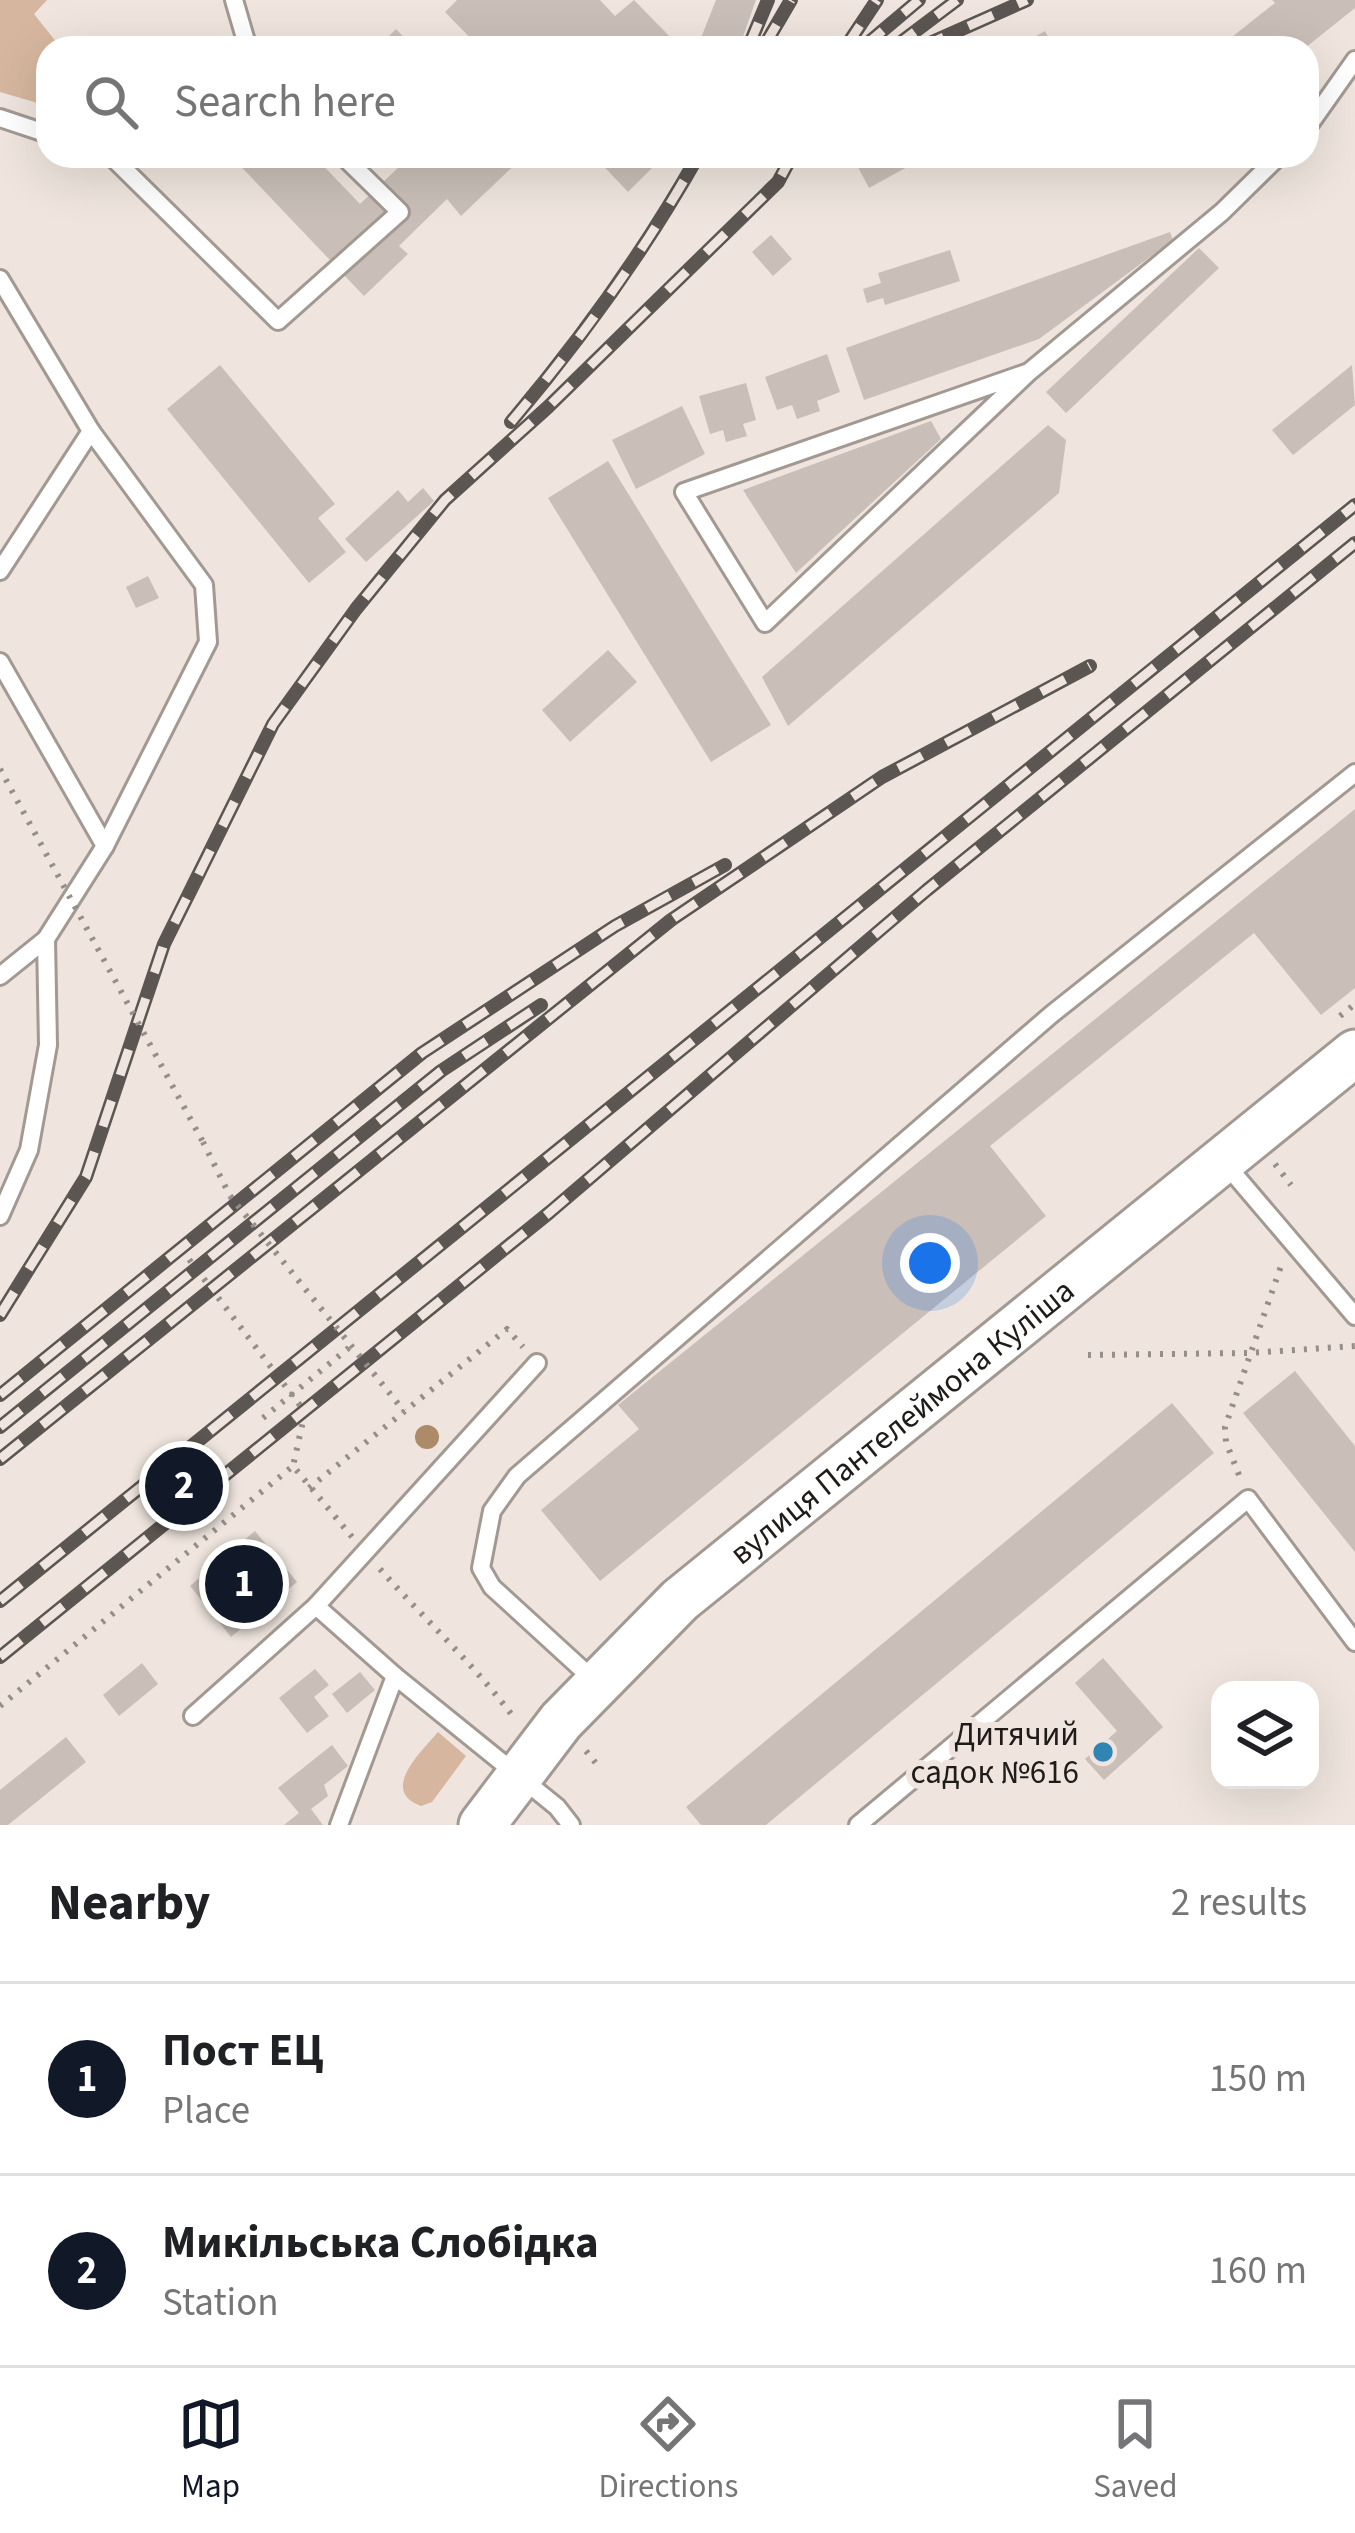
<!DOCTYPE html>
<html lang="en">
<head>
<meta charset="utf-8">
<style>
  :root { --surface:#fff; --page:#f6f6f6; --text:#202124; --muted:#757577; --line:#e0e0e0; --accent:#111827 }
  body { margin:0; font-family:"Source Sans 3",sans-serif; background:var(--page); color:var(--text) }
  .controls { position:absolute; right:36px; bottom:36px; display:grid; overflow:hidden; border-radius:24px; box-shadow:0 12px 48px #0002 }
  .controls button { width:108px; height:108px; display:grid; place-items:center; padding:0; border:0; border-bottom:3px solid var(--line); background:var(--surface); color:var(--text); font:60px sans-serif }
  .you { position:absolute; left:930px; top:1263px; width:42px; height:42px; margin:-30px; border:9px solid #fff; border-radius:50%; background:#1a73e8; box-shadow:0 0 0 18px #1a73e833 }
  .badge { display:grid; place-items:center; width:78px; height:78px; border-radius:50%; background:var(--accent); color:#fff; font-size:39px; font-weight:700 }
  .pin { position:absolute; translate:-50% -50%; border:6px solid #fff; box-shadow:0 3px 12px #0006 }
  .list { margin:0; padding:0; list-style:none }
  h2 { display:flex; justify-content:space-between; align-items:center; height:156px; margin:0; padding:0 48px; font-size:51px }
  h2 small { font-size:39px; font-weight:400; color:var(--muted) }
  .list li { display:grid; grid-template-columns:78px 1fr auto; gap:36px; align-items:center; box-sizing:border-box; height:192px; padding:0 48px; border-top:3px solid var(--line) }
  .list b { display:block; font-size:45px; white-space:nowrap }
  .list p { margin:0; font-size:39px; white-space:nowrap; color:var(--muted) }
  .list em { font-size:39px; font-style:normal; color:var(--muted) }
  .icon { flex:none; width:66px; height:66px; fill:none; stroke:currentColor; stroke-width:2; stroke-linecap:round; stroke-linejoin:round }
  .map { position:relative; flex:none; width:1355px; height:1825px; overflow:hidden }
  .search { position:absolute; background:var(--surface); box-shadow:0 12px 48px #0002; left:36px; right:36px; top:36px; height:132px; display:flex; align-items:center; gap:30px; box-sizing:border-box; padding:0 42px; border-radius:36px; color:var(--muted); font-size:45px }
  .sheet { height:540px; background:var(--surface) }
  nav { display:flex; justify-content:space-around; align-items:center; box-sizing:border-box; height:168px; border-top:3px solid var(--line); background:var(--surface); font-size:33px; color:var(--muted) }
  nav a { display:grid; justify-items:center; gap:6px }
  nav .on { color:var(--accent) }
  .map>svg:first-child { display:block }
</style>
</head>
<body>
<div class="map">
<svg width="1355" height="1825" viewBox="0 0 1355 1825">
  <rect width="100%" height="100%" fill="#efe5de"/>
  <g fill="#d6b69e">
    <polygon points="0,0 47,0 34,14 61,48 48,48 48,106 0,92"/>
    <path d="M 438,1732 L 466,1756 L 432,1802 L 421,1806 C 379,1791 421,1752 438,1732 Z"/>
  </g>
  <g fill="#c9bfb8">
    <polygon points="457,0 600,0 615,16 634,0 681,48 480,48 445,12"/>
    <polygon points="716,0 756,0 739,48 697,48"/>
    <polygon points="1272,0 1355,0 1355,8 1305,48 1218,48 1275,3"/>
    <polygon points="396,29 414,48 377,48"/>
    <polygon points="1045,31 1054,48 1015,48"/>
    <polygon points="231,156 314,156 360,204 401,165 392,156 524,156 461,216 447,199 399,246 408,254 364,296"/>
    <polygon points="594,156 664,156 628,192"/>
    <polygon points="852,156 927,156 869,188"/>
    <polygon points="1170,232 1173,240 1039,339 864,400 846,348"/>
    <polygon points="771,235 792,259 773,276 752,252"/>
    <polygon points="1199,248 1219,268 1066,413 1046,392"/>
    <polygon points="950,250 960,281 885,305 883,298 867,303 863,289 881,283 878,273"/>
    <polygon points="827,354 840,392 817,401 820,411 797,419 792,405 777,410 765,377"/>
    <polygon points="220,365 335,504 318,518 346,552 309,583 167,409"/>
    <polygon points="1352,365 1355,405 1293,455 1272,430"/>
    <polygon points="746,383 756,420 743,424 747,436 726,442 723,430 710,434 699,396"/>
    <polygon points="682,406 705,454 636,489 612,440"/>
    <polygon points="931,421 941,439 796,573 743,490"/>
    <polygon points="1048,425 1066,440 1059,493 788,726 762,677"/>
    <polygon points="608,461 771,725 711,762 548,498"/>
    <polygon points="423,488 434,501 366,562 345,539 398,490 408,502"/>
    <polygon points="148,576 159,598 136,608 126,587"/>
    <polygon points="608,650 637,682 570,742 542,710"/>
    <polygon points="1355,809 1355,988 1321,1015 1254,933 990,1146 1046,1216 600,1581 541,1510 639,1429 618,1405"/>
    <polygon points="1295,1371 1355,1446 1355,1552 1243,1413"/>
    <polygon points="1172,1403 1214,1453 766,1825 701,1825 686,1807"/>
    <polygon points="255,1531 297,1582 231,1637 190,1586"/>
    <polygon points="1103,1658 1163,1727 1104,1780 1085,1759 1117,1731 1075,1683"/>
    <polygon points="142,1663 158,1684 119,1716 103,1695"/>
    <polygon points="315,1669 329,1685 314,1697 329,1716 307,1733 279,1698"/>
    <polygon points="360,1672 375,1690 347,1713 332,1694"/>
    <polygon points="66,1737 86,1762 8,1825 0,1825 0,1790"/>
    <polygon points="332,1745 348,1766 324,1785 328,1796 311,1809 323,1825 284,1825 299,1813 278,1788"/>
  </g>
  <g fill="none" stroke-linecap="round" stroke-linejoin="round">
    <defs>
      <g id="lane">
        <polyline points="234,0 248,48"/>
        <polyline points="0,118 48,134"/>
        <polyline points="1307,128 1355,60"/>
        <polyline points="111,156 278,321 400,212 343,156"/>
        <polyline points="0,279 91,431 204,585 208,642 105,846 46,939 48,1045 29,1150 0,1216"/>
        <polyline points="1029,372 684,492 765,623 1029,372 1222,212 1279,156"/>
        <polyline points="0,571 91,431"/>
        <polyline points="0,662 105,846"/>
        <polyline points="0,976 46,939"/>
        <polyline points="1223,1161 1355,1316"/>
        <polyline points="316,1606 537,1363"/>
        <polyline points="597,1683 492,1587 481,1568 492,1511 517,1476 1052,1014 1355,773"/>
        <polyline points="193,1716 316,1606 395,1676"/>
        <polyline points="339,1825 395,1676 557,1807 571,1825"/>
        <polyline points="858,1825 1248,1499 1355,1642"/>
      </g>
      <g id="secondary">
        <path id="s1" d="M 482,1825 L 561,1721 L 680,1600 L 1355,1053"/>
      </g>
    </defs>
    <use href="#lane" stroke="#a29992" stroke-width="22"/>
    <use href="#secondary" stroke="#a29992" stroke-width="51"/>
    <g stroke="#958e89" stroke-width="6" stroke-dasharray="3 9" stroke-linecap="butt">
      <polyline points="1340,1016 1355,1004"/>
      <polyline points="203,1142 230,1196"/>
      <polyline points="1275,1164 1291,1185"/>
      <polyline points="182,1250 305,1412 293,1466"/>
      <polyline points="1088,1355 1249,1353 1355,1346"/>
      <polyline points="263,1418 351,1346"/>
      <polyline points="1239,1475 1226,1442 1225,1427 1281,1266"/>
      <polyline points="309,1488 507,1329 523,1347"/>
      <path d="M 380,1569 C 425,1620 474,1664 515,1719"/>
      <polyline points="0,1706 293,1466 352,1537"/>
      <polyline points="586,1751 599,1767"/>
    </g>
    <use href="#lane" stroke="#fff" stroke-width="16"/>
    <use href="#secondary" stroke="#fff" stroke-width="45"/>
    <defs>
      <g id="rail">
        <polyline points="748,48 768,0"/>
        <polyline points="763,48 791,0"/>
        <polyline points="845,48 877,0"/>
        <polyline points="862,48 919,0"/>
        <polyline points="893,48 957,0"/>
        <polyline points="919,48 1027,0"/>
        <path d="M 511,422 C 582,338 644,252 698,156"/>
        <polyline points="0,1315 86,1177 164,944 273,724 356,609 445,500 548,407 778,182 792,156"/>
        <polyline points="0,1395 422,1053 615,926 725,865"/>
        <polyline points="0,1427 441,1071 541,1005"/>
        <polyline points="0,1459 671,920 882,777 1090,666"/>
        <polyline points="0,1601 1355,505"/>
        <polyline points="0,1657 550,1212 927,890 1355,543"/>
      </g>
    </defs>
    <use href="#rail" stroke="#5b5652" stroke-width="14"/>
    <use href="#rail" stroke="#efe5de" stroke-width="9" stroke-dasharray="27" stroke-linecap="butt"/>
    <g stroke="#958e89" stroke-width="6" stroke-dasharray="3 9" stroke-linecap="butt">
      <polyline points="0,769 203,1142"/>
      <polyline points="230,1196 404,1411"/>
    </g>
  </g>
  <circle fill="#ad8a68" cx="427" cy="1437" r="12"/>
  <circle fill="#3185b5" stroke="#efe5de" stroke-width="4.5" cx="1103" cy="1752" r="12"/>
  <g text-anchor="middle" stroke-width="12" stroke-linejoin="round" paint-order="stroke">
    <g font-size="33" fill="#1e1b18" stroke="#efe5de">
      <text dy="12" stroke="none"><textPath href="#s1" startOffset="585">вулиця Пантелеймона Куліша</textPath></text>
    </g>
    <g font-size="33" fill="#1e1b18" stroke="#efe5de" text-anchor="end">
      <text x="1079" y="1745">Дитячий<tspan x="1079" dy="38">садок №616</tspan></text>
    </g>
  </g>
</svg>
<div class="controls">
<button><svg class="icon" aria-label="layers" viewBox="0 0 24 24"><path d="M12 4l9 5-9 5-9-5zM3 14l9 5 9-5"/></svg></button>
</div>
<div class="you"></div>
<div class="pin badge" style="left:244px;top:1584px">1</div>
<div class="pin badge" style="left:184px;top:1486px">2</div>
<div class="search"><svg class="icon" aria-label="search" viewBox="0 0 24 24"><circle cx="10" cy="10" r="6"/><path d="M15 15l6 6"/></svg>Search here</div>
</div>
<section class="sheet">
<h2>Nearby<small>2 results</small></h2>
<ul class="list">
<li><span class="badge">1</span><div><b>Пост ЕЦ</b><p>Place</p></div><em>150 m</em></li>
<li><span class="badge">2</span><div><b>Микільська Слобідка</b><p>Station</p></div><em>160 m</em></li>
</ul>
</section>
<nav>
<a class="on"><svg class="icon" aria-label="map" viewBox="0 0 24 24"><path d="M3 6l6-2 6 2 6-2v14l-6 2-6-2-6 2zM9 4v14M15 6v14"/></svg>Map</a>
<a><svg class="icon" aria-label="directions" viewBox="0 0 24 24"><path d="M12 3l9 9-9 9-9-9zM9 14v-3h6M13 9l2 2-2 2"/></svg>Directions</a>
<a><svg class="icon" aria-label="saved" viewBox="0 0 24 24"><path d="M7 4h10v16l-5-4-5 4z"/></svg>Saved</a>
</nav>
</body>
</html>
